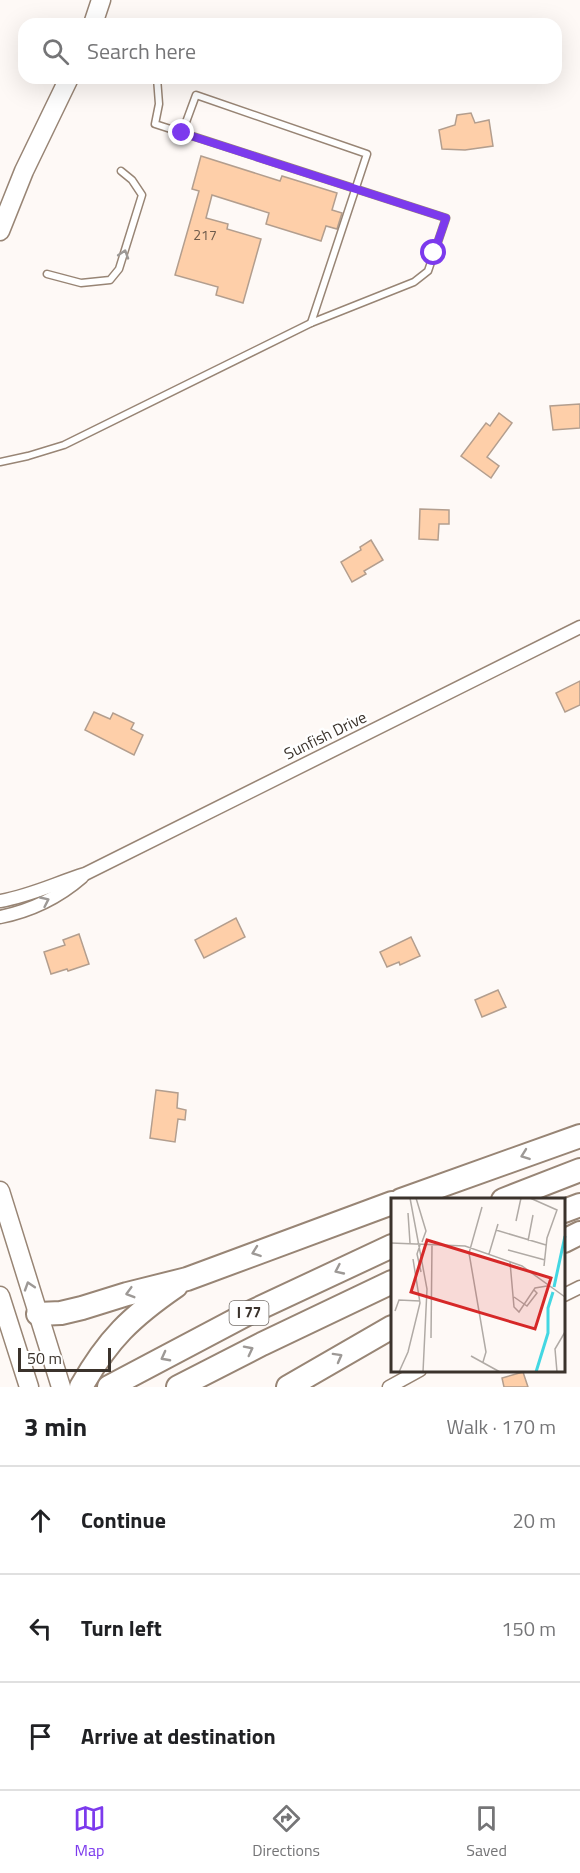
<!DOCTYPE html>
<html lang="en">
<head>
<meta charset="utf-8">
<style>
  :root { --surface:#fff; --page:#f6f6f6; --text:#202124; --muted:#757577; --line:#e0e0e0; --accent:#7c3aed }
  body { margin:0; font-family:"Titillium Web",sans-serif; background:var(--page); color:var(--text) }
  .scale { position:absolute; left:18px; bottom:15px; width:93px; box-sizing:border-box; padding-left:6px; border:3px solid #3b332c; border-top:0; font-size:16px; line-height:21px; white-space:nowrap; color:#3b332c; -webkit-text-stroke:4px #fff; paint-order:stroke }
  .stop { position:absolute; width:18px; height:18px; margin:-14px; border:4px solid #7c3aed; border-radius:50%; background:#fff }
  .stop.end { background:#7c3aed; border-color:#fff; box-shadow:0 2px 6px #0008 }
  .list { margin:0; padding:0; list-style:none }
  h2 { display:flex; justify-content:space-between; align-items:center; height:78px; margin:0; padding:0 24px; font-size:26px }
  h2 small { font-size:20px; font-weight:400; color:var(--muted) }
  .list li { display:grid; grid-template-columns:39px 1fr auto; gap:18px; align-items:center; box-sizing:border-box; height:108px; padding:0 24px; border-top:2px solid var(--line) }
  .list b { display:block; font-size:22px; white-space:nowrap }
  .list em { font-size:20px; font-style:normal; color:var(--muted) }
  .icon { flex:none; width:33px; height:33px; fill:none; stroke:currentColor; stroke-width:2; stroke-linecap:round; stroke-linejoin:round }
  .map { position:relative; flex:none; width:580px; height:1387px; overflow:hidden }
  .search { position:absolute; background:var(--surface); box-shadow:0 6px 24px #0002; left:18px; right:18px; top:18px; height:66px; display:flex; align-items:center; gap:15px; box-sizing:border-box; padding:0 21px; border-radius:18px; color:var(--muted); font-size:22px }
  .sheet { height:402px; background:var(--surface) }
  nav { display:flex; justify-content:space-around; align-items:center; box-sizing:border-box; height:84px; border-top:2px solid var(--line); background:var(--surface); font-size:16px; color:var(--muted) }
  nav a { display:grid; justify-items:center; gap:3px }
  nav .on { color:var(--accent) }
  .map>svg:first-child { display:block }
</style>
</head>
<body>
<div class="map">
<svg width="580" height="1387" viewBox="0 0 580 1387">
  <rect width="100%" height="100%" fill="#fef9f6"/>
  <g fill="#fecfa9" stroke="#b39e8e" stroke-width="1.5">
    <polygon points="471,113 475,123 489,120 493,146 465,150 442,149 439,130 455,125 457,115"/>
    <polygon points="201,156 280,181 282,176 337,193 332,210 342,213 337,229 326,226 321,241 266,224 269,213 212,195 206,218 228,224 227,229 261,239 243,303 216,295 218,287 175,275 199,191 192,189"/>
    <polygon points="580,404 580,428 553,430 550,406"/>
    <polygon points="499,413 512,423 487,457 499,466 491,478 461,456 486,423 490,426"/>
    <polygon points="420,509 449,510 449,524 439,524 438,540 419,539"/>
    <polygon points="371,540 383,560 364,571 366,574 352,582 341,562 361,550 360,547"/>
    <polygon points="580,681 580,705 565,712 556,693"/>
    <polygon points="94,712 110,719 113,713 134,723 131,729 143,735 134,755 85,730"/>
    <polygon points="236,918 245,937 204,958 195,940"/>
    <polygon points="79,934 89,964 68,971 67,969 51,974 44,952 65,945 63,940"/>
    <polygon points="411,937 420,956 400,965 399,962 387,967 380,952"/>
    <polygon points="498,990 506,1007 482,1017 475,1000"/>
    <polygon points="156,1090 178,1093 177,1108 186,1110 185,1120 178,1119 175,1142 150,1138"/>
    <polygon points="523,1372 528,1387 504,1387 502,1378"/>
  </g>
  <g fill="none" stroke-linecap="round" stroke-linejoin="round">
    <defs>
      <g id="service">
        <polyline points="182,133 196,95 367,154 311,323"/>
        <polyline points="47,274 81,283 110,280 119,269 142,195 132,180 121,171"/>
        <polyline points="0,462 28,456 64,445 311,323 414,282 428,271 446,218 155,124 159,104 157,78"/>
      </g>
      <g id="minor">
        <path d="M 0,901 C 30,896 56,883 85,874 L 580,627"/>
        <path d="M 0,917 C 30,911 59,897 82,877"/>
        <polyline points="564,1295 580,1287"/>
        <polyline points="389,1387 420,1370"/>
      </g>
      <g id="secondary">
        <polyline points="93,24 101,0"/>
        <polyline points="0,231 24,171 69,78"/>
        <polyline points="0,1191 61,1387"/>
        <polyline points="0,1296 29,1387"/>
      </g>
      <g id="motorway">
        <polyline points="401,1200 580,1136"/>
        <polyline points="503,1200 580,1170"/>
        <polyline points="564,1211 580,1205"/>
        <polyline points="564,1241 580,1233"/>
        <polyline points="38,1314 61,1313 82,1308 127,1294 187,1279 392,1203"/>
        <path d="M 81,1387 C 108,1339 131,1317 176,1286"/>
        <polyline points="109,1387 247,1314 392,1246"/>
        <polyline points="178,1387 262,1344 392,1282"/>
        <polyline points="288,1387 392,1327"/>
      </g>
    </defs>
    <use href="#service" stroke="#988575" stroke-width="9"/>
    <use href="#minor" stroke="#988575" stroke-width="15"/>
    <use href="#secondary" stroke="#988575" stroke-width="21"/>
    <use href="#motorway" stroke="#988575" stroke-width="26"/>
    <use href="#service" stroke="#fff" stroke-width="6"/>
    <use href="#minor" stroke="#fff" stroke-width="12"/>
    <use href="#secondary" stroke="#fff" stroke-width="18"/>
    <use href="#motorway" stroke="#fff" stroke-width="22"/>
  </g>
  <defs><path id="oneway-chevron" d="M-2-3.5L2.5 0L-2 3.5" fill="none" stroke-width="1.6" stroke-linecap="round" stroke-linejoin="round" transform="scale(1.5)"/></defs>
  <g stroke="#9d9996">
    <use href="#oneway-chevron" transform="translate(124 254) rotate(-72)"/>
    <use href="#oneway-chevron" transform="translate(45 901) rotate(-25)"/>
    <use href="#oneway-chevron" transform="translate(525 1155) rotate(160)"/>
    <use href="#oneway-chevron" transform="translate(256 1252) rotate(160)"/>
    <use href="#oneway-chevron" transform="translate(339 1270) rotate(155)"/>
    <use href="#oneway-chevron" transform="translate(29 1286) rotate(-108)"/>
    <use href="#oneway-chevron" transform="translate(130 1293) rotate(164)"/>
    <use href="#oneway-chevron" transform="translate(249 1350) rotate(-27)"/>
    <use href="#oneway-chevron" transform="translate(165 1357) rotate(152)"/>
    <use href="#oneway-chevron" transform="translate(338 1357) rotate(-29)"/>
  </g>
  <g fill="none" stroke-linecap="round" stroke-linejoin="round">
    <polyline stroke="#7c3aed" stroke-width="8" points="182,133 446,218 434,253"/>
  </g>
  <g text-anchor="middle" stroke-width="5" stroke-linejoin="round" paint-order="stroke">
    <g font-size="14" fill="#6c5a4b">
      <text x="205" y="240">217</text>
    </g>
    <rect fill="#fff" stroke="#76706b" stroke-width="1.5" x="229.5" y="1301" width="39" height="24" rx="4.5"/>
    <g font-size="15" font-weight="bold" fill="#3b332c">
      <text x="249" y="1318">I 77</text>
    </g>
    <g font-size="16" fill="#3b332c" stroke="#fff">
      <text transform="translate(325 735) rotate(-26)" y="6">Sunfish Drive</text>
    </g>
  </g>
  <g transform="translate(391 1198)">
    <rect width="174" height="174" fill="#fef9f6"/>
    <path fill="none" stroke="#43d7e2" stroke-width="3" d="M 163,89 L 174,38M 145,174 L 157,135 L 157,110 L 162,94"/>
    <path fill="none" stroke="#b0aaa5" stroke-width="1.5" d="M 19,0 L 36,91 L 32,174M 25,0 L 35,33 L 31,44M 139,0 L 166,12 L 156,40 L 153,68M 91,9 L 78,55 L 95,154 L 92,164M 17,15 L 19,45M 125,23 L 130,0M 105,32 L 155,47M 137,43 L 142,17M 0,45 L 74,48 L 131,68 L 174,99M 29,47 L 26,56 L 30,74M 117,52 L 154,62M 98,56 L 107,26M 119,64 L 123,109 L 128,114 L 144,90 L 156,88M 123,99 L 136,108 L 146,95 L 143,92M 4,113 L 8,102 L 29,103M 40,140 L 41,47M 80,158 L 109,174M 8,174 L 17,154 L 29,105 L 22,61M 166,174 L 164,151 L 174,134"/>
    <path fill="#d62828" fill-opacity="0.15" stroke="#d62828" stroke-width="3" d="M 36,42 L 160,80 L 144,131 L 20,94 Z"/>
    <rect width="174" height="174" fill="none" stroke="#3b332c" stroke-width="3"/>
  </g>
</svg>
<div class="scale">50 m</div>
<div class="stop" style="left:434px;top:253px"></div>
<div class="stop end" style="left:182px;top:133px"></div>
<div class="search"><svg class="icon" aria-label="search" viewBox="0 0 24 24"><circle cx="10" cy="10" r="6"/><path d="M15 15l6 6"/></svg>Search here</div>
</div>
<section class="sheet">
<h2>3 min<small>Walk · 170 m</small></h2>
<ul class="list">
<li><svg class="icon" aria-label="ahead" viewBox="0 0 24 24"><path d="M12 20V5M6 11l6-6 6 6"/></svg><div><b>Continue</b></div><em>20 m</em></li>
<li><svg class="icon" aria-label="left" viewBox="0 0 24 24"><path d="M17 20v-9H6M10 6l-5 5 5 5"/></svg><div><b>Turn left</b></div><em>150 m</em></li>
<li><svg class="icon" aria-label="arrive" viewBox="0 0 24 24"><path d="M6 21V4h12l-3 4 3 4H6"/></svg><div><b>Arrive at destination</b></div></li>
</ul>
</section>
<nav>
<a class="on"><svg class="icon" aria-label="map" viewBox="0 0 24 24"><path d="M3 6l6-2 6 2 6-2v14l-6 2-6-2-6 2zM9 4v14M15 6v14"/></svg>Map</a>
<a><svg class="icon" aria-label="directions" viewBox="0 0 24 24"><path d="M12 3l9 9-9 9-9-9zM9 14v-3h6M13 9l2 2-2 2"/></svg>Directions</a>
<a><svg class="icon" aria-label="saved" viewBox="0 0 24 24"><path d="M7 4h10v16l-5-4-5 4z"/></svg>Saved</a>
</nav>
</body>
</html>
